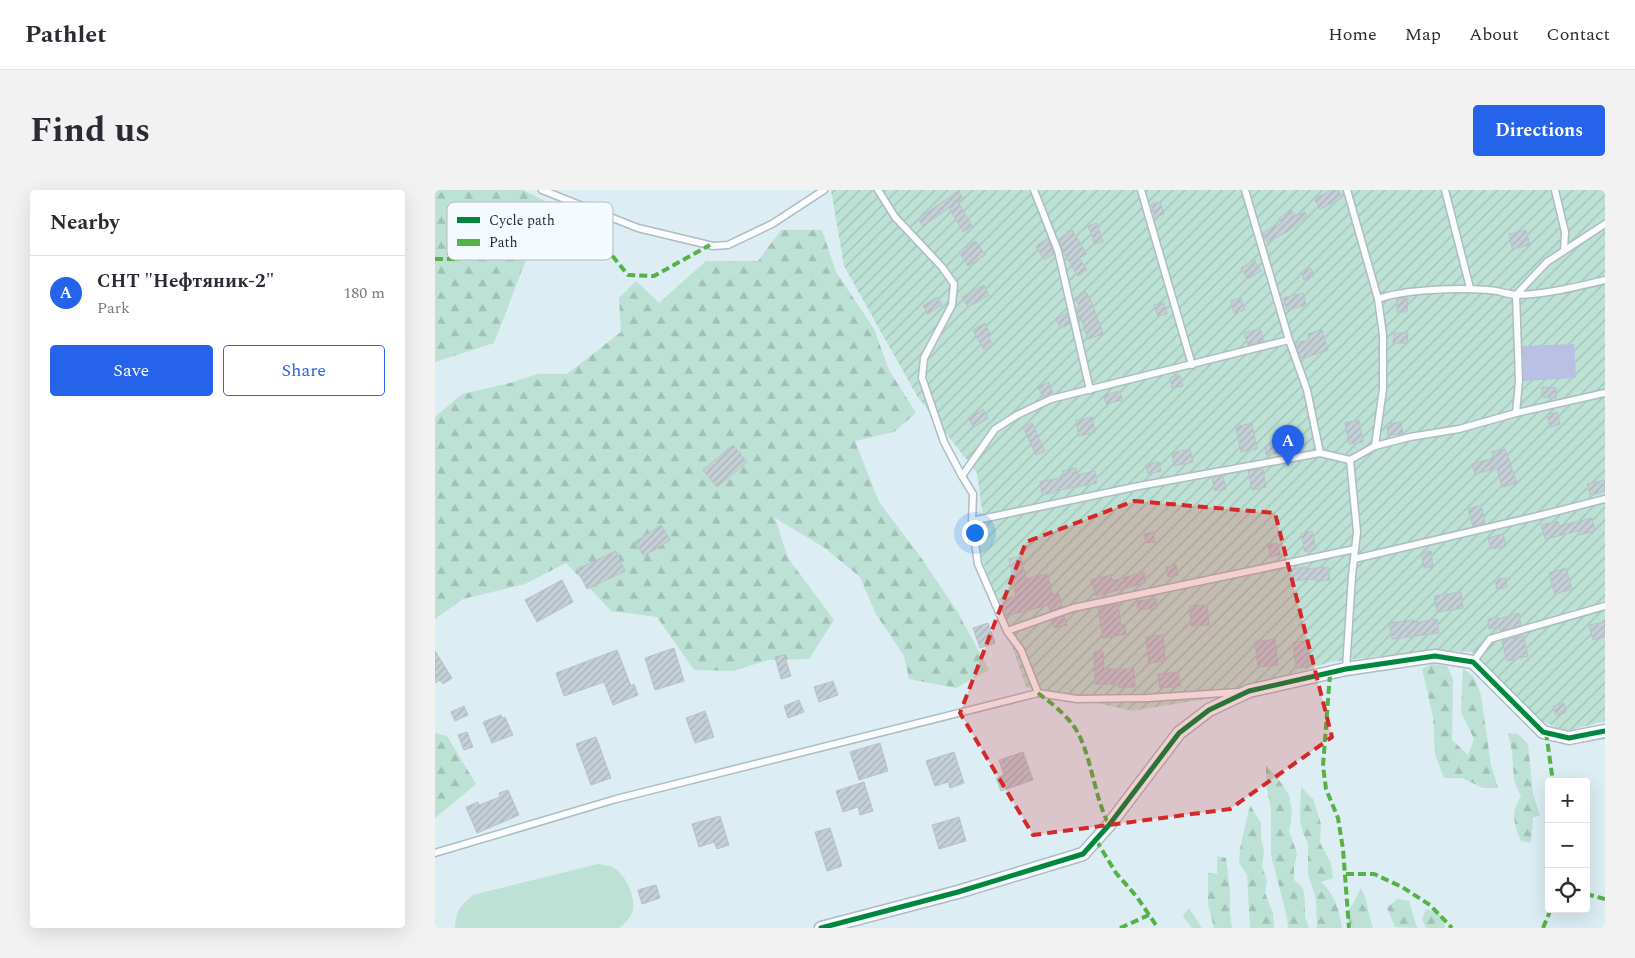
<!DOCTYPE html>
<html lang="en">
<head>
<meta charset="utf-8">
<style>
  :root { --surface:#fff; --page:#f2f2f3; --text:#2b2b33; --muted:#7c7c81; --line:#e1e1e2; --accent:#2563eb }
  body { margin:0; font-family:Spectral,serif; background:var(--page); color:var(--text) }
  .controls { position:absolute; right:15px; bottom:15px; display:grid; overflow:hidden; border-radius:5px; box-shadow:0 5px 20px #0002 }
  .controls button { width:45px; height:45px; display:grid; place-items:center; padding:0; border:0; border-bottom:1px solid var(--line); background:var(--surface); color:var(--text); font:25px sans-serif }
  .you { position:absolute; left:539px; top:342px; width:18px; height:18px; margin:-12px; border:4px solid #fff; border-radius:50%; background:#1a73e8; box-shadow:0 0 0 8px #1a73e833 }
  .badge { display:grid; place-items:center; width:32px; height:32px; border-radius:50%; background:var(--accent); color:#fff; font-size:16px; font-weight:700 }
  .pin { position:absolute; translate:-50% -41px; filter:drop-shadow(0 1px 2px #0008) }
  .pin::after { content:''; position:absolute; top:26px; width:18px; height:15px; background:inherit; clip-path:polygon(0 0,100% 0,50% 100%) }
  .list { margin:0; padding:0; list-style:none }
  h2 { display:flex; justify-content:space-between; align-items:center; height:65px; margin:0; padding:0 20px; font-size:21px }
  h2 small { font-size:16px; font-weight:400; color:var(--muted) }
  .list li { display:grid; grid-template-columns:32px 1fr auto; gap:15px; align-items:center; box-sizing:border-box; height:75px; padding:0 20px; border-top:1px solid var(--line) }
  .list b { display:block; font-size:19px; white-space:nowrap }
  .list p { margin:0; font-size:16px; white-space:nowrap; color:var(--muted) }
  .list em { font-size:16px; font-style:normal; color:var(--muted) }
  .actions { display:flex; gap:10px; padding:15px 20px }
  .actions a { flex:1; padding:11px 0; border:1px solid var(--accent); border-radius:5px; text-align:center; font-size:18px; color:var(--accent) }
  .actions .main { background:var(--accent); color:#fff }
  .icon { flex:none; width:28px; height:28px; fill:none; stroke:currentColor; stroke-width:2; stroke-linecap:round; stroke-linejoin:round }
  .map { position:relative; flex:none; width:1170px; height:738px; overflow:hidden; border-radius:5px }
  header { display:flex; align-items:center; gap:30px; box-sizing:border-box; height:70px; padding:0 25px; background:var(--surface); border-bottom:1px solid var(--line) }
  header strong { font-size:24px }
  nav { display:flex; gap:28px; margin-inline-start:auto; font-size:18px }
  .intro { display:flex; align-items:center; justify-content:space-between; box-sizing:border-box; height:120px; padding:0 30px }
  h1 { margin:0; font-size:35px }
  .button { padding:12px 22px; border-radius:5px; background:var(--accent); color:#fff; font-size:18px; font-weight:700 }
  main { display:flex; gap:30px; padding:0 30px }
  aside { flex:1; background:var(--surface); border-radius:5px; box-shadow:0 5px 20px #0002 }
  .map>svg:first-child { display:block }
</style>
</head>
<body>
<header>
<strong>Pathlet</strong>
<nav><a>Home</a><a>Map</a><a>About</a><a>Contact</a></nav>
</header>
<div class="intro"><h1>Find us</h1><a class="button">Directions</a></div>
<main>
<aside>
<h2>Nearby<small></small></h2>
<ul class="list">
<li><span class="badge">A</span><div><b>СНТ &quot;Нефтяник-2&quot;</b><p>Park</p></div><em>180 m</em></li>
</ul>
<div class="actions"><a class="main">Save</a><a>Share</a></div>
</aside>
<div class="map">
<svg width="1170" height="738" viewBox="0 0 1170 738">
  <defs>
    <pattern id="forest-firs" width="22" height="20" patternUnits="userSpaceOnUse" patternTransform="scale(1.25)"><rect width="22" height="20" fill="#bde1d4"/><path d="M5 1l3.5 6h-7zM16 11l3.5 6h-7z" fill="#a2c1b6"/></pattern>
    <pattern id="garden-furrows" width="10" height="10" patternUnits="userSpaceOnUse" patternTransform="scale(1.25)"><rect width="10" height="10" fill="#bde1d4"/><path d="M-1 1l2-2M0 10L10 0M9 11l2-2" fill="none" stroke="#a2c1b6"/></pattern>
    <pattern id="building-hatch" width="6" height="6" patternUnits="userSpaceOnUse" patternTransform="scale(1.25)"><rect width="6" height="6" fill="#c4cfd6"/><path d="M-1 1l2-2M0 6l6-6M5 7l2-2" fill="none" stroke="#a8b2b8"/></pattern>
  </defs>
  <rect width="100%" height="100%" fill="#dcedf4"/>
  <path fill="#bde1d4" d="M 163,674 C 166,675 171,675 175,676 C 189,681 200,704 198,719 C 197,726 190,734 184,738 L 20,738 C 21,721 25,716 38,705 Z"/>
  <g fill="url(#forest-firs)">
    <polygon points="0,0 88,0 126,19 94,62 59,153 0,172"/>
    <polygon points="346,40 387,40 401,82 439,139 454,180 481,223 459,242 420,251 444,312 487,369 522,421 554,480 521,498 474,489 469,466 441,424 425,387 390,358 340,328 353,368 399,430 374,469 333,470 298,481 259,480 222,427 176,421 131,373 90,394 28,409 0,429 0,227 27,204 71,194 103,184 132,184 186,142 184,108 201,91 224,113 271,71 323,71"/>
    <polygon points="997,474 1012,476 1018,489 1017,550 1033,565 1039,549 1026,522 1028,478 1039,488 1046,505 1056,575 1063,598 1048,598 1027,588 1009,588 1000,564 998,527 987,479"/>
    <polygon points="0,543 12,546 41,594 0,628"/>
    <path d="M 1073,543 L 1083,544 L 1093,554 L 1098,604 L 1105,625 L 1098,628 L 1096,653 L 1086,651 C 1079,635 1075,621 1086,607 L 1079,590 L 1077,561 Z"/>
    <polygon points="831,575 844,590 854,605 857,623 854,641 862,663 859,678 859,690 868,698 870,711 870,727 874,738 853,738 852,727 836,665 836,618 831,595"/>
    <path d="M 866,597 L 878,609 L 886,634 L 885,653 L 896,673 L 898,688 L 886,692 C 899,703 905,721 907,738 L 882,738 L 881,709 L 873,684 L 873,653 L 868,643 L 865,631 Z"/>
    <polygon points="815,615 826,633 826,649 829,662 827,676 832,691 830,703 838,723 839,738 815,738 815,737 812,685 804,673 805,659"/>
    <polygon points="782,666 791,668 795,701 795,724 797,738 779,738 773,714 773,683 782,684"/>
    <path d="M 926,698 C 933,711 933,724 938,738 L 917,738 L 911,724 L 919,712 Z"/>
    <polygon points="962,709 974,711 982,738 960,737 952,718"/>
    <polygon points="754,718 767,738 757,738 748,726"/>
    <polygon points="991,719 1005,724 1010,736 1009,738 991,738 987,729"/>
  </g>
  <polygon fill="url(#garden-furrows)" points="396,0 1170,0 1170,531 1132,541 1101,529 1037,462 999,460 895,472 777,508 697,521 591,497 545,363 548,327 542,283 482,206 409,76"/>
  <polygon fill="#bac0e4" points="1139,154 1141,188 1088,191 1087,156"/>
  <g fill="url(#building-hatch)" stroke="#b7c2c9">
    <polygon points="896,0 903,0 907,8 885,19 879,9"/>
    <polygon points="523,1 528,8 523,12 537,36 528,42 514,18 488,36 483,29"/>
    <polygon points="725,12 729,24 720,27 716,14"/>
    <polygon points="856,20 861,26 870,22 872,26 852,42 832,52 828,43 847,33 844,28"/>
    <polygon points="662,33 668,51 660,54 653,36"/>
    <polygon points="637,40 652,64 644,68 652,80 643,86 628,62 624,49"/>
    <polygon points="1091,40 1095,55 1077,59 1074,44"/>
    <polygon points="613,48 619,64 609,70 601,56"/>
    <polygon points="541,51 550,65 533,76 524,62"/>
    <polygon points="819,70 826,81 813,89 806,78"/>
    <polygon points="876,78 879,86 869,90 866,82"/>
    <polygon points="549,95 554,105 533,117 527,107"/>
    <polygon points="651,102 657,113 668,144 653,149 646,128 644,129 641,119 645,117 640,108"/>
    <polygon points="868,103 871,115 852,120 848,108"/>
    <polygon points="502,107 507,115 493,124 488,116"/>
    <polygon points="806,108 810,120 799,123 796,111"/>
    <polygon points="973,108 972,122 962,122 962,109"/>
    <polygon points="729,113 732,124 723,126 719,115"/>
    <polygon points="632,123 635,134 625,138 621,129"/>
    <polygon points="550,133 555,144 553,145 558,155 549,160 538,140"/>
    <polygon points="825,139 829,151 813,155 809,143"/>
    <polygon points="887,140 893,160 866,169 860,153 874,150 873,144"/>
    <polygon points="959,143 973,143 972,153 958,153"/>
    <polygon points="745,185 748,196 737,198 735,188"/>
    <polygon points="613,192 618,203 608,207 603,197"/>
    <polygon points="1107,197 1121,198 1121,208 1107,207"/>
    <polygon points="685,201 687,210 671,214 669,205"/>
    <polygon points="548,219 553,228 539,237 533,228"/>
    <polygon points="1122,222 1125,234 1115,237 1112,225"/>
    <polygon points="657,227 660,242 644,246 641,231"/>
    <polygon points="924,230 928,252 914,254 910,233"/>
    <polygon points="966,232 968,244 953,245 952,234"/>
    <polygon points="597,233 610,261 601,265 588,237"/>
    <polygon points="817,233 822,259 806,262 801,237"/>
    <polygon points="859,250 861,260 831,265 830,256"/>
    <polygon points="298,255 312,272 282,297 268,280"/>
    <polygon points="755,259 758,272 739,276 737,263"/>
    <polygon points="1070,259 1082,293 1067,297 1062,278 1040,284 1037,274 1059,268 1057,262"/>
    <polygon points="724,272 726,281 713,284 711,275"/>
    <polygon points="641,278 642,285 660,281 662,293 619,301 620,302 607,305 605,292 629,287 627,281"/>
    <polygon points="828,279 831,297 817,300 813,281"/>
    <polygon points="788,286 791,299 780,301 777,288"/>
    <polygon points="1170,290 1170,301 1155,305 1152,294"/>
    <polygon points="1046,315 1050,333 1038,336 1033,319"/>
    <polygon points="1157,328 1160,341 1144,345 1143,341 1110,349 1106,335 1123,331 1124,336"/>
    <polygon points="226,335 235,350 209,366 200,352"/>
    <polygon points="877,341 881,359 870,362 866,344"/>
    <polygon points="718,342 720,352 711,353 709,344"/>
    <polygon points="1068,344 1071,356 1056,359 1053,348"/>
    <polygon points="842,353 845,365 836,367 833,355"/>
    <polygon points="181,361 190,381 152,399 142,379"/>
    <polygon points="996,361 998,377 989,378 986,363"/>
    <polygon points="586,366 591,389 612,384 618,406 624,404 627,417 615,421 613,415 571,426 566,410 581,406 574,369"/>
    <polygon points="741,375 743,385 733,387 731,377"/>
    <polygon points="870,377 870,379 893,377 895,390 881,391 881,389 857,391 856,379"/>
    <polygon points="1131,378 1137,399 1120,404 1114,383"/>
    <polygon points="709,382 710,393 661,406 656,390 676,385 677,391"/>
    <polygon points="1071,388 1072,397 1062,399 1060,390"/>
    <polygon points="127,390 138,412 102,432 90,410"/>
    <polygon points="1026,402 1028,418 1002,422 999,406"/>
    <polygon points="721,409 722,418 703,420 702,411"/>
    <polygon points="683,414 686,435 689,435 691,444 668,448 663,418"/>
    <polygon points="772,415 774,435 756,436 755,416"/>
    <polygon points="1084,423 1086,435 1065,441 1064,437 1054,439 1053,429 1063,427 1063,429"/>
    <polygon points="629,426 632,435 619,438 617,430"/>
    <polygon points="1002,429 1004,443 957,449 954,433 979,430 979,433"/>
    <polygon points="1170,432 1170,447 1158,450 1154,435"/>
    <polygon points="553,433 560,453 545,458 538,438"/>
    <polygon points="728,445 730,471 714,473 711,447"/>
    <polygon points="1088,445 1093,466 1072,471 1067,451"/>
    <polygon points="840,449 843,475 823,477 820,452"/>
    <polygon points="871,451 874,476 861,478 858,452"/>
    <polygon points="239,458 249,491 220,500 210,468"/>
    <polygon points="182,460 196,496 199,494 203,505 178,515 169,492 129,506 121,483"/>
    <polygon points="0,461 17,488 8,494 5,490 0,493"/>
    <polygon points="659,462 668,462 669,479 699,479 700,497 683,497 683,494 660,494"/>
    <polygon points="349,465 356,486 346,489 340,467"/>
    <polygon points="743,482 745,496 725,498 723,484"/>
    <polygon points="398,491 403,505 384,512 379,497"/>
    <polygon points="364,510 369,522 353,528 349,516"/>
    <polygon points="1129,513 1131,522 1121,525 1118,516"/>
    <polygon points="29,516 33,525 20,531 16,522"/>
    <polygon points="270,521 279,547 260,553 251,528"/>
    <polygon points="66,525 67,528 70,527 78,545 57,553 48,532"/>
    <polygon points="32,542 38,557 29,560 23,545"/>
    <polygon points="161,547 176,588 156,595 141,554"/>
    <polygon points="445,553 453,581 424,590 415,562"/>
    <polygon points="519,562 529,593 515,598 513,592 500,596 491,571"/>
    <polygon points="588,562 598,590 566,601 561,588 569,585 564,570"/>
    <polygon points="429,592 438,621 425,625 423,617 408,622 401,601"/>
    <polygon points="73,600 84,625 42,643 31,617 43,612 44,615 65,607 64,603"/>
    <polygon points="285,626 294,655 282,659 279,652 264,657 257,634"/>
    <polygon points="524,627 531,651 504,659 497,635"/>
    <polygon points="395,638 407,676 392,681 380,642"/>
    <polygon points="221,695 225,708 207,714 203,700"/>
  </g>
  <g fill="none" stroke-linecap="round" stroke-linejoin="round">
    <defs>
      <g id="lane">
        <polyline points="107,0 203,38 278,56 293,55 337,34 389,0"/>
        <polyline points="443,0 460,27 507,77 519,94 517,115 489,168 487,188 509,252 527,286 538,304 537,331 543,374 572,441 586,460 603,503 642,509 713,508 804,502"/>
        <polyline points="599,0 623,61 655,200"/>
        <polyline points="706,0 757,175"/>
        <polyline points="810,0 854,150 872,200 885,263"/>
        <polyline points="912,0 943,109"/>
        <polyline points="1010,0 1035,98"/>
        <polyline points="1120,0 1130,42 1129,60"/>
        <polyline points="1170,34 1112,72 1081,105 1084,191 1081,223 1170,203"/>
        <path d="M 940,256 L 948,199 L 948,145 L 943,109 C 970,99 1023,98 1053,100 C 1063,100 1073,105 1083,105 C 1112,104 1141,97 1170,90"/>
        <polyline points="527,286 560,239 582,225 616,209 854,150"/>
        <polyline points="537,331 704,296 885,263 915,270 940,256 975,247 1024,239 1081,223"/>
        <polyline points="919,369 1107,325 1170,309"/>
        <polyline points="572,441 638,418 920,359"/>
        <polyline points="1038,472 1055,449 1170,416"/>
        <polyline points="911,479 917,386 922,342 915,270"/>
        <polyline points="0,663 181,609 603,503"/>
      </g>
      <polyline id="street" points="386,738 523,702 648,664 674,635 744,543 774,520 814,501 911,479 1000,466 1038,472 1108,542 1134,548 1170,541"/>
    </defs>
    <use href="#lane" stroke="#aebcc1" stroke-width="9"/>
    <use href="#street" stroke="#aebcc1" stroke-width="15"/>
    <use href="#lane" stroke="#fafcfd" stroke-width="6"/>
    <use href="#street" stroke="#fafcfd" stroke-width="12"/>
    <g stroke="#55b246" stroke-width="4" stroke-dasharray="8 4" stroke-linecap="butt">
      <polyline points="0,69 24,69 62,17 166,52 193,85 219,86 275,55"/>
      <polyline points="895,484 888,576 891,599 903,628 908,659 914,738"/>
      <path d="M 603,503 C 619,515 637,529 645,547 C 658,576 660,608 674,635"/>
      <polyline points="1111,542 1118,592"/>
      <polyline points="661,650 681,683 702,707 723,738"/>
      <polyline points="911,684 939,684 967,697 995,715 1017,738"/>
      <polyline points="1151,704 1170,709"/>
      <polyline points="685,738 714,725"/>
      <polyline points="1108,738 1116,719"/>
    </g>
    <defs>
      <polyline id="cycleway" points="386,738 523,702 648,664 674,635 744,543 774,520 814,501 911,479 1000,466 1038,472 1108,542 1134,548 1170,541"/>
    </defs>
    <use href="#cycleway" stroke="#f4fafd" stroke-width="8"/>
    <use href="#cycleway" stroke="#00873e" stroke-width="5"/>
  </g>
  <path fill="#d62828" fill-opacity="0.2" stroke="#d62828" stroke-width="4" stroke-dasharray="10 6" stroke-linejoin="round" d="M 699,311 L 840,323 L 897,547 L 795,619 L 598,645 L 525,523 L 591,352 Z"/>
  <rect x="12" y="12" width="166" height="58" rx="8" fill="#f4fafd" stroke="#b4bcbf" stroke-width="1"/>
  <rect x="22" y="27" width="23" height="6" fill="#00873e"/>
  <rect x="22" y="49" width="23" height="7" fill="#55b246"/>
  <g font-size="14" fill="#1e2b2f">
    <text x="54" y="35">Cycle path</text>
    <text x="54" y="57">Path</text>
  </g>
</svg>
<div class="controls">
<button>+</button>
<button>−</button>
<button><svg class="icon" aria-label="locate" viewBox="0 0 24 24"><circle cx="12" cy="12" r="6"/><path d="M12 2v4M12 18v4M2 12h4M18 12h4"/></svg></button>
</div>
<div class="you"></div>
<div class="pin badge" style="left:853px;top:276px">A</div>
</div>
</main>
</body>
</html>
